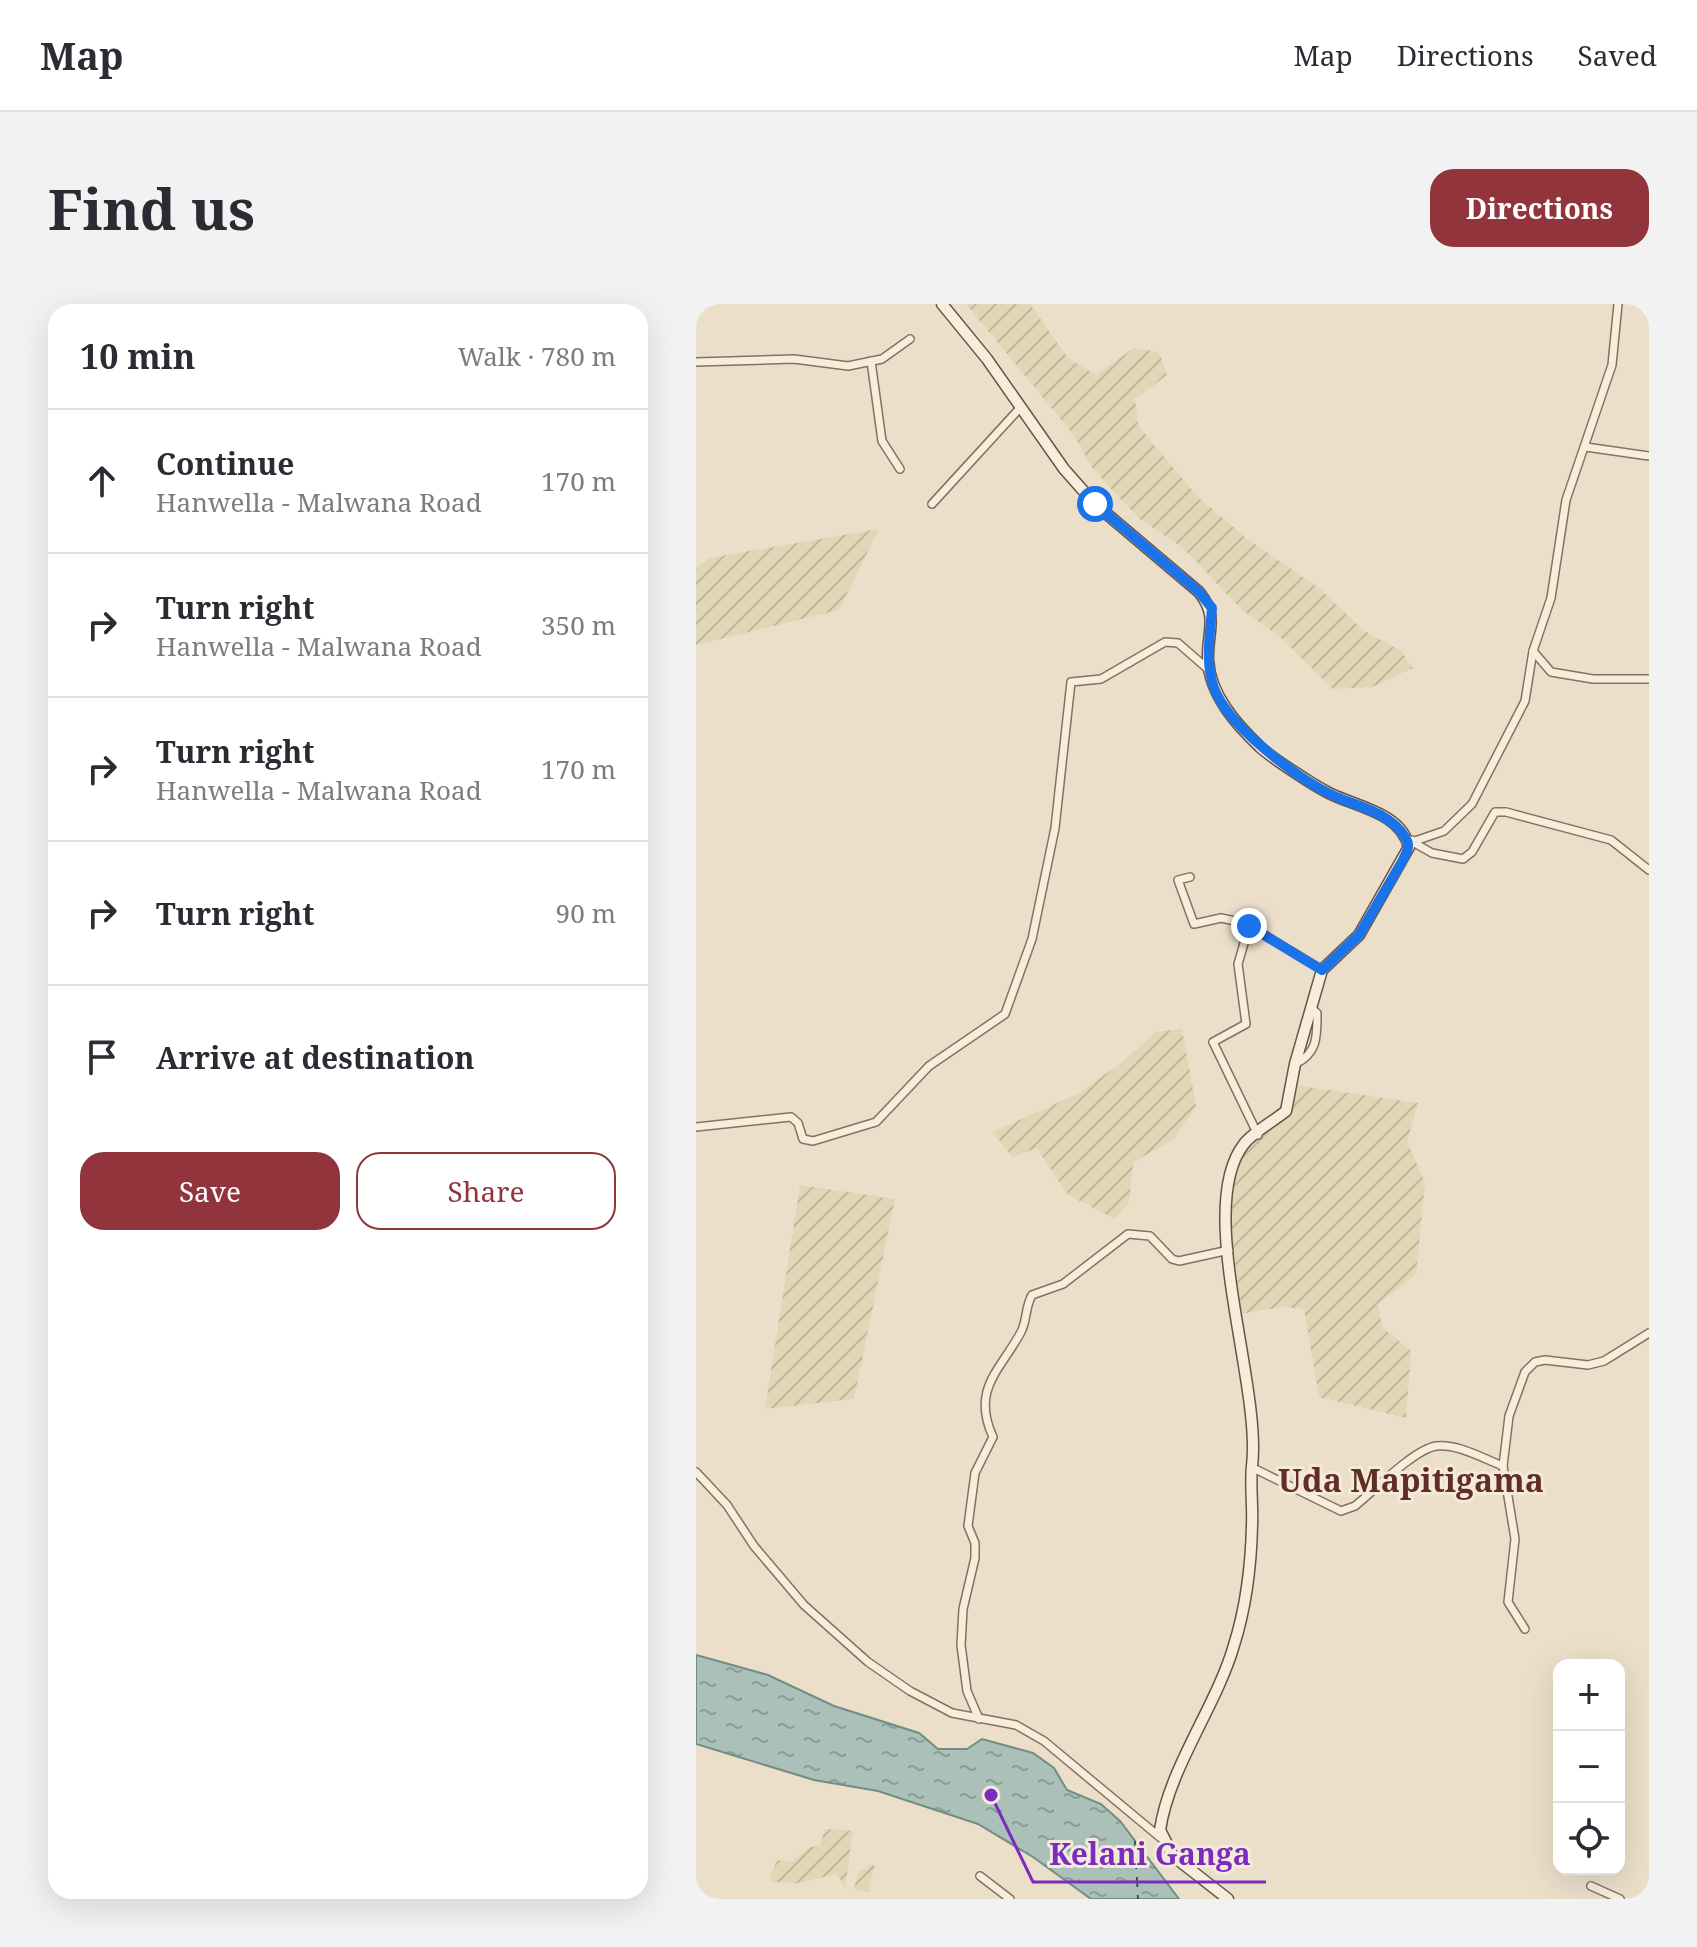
<!DOCTYPE html>
<html lang="en">
<head>
<meta charset="utf-8">
<style>
  :root { --surface:#fff; --page:#f2f2f3; --text:#2b2b33; --muted:#7c7c81; --line:#e1e1e2; --accent:#91343c }
  body { margin:0; font-family:"Noto Serif",serif; background:var(--page); color:var(--text) }
  .controls { position:absolute; right:24px; bottom:24px; display:grid; overflow:hidden; border-radius:16px; box-shadow:0 8px 32px #0002 }
  .controls button { width:72px; height:72px; display:grid; place-items:center; padding:0; border:0; border-bottom:2px solid var(--line); background:var(--surface); color:var(--text); font:40px sans-serif }
  .stop { position:absolute; width:24px; height:24px; margin:-18px; border:6px solid #1a73e8; border-radius:50%; background:#fff }
  .stop.end { background:#1a73e8; border-color:#fff; box-shadow:0 2px 8px #0008 }
  .list { margin:0; padding:0; list-style:none }
  h2 { display:flex; justify-content:space-between; align-items:center; height:104px; margin:0; padding:0 32px; font-size:34px }
  h2 small { font-size:26px; font-weight:400; color:var(--muted) }
  .list li { display:grid; grid-template-columns:52px 1fr auto; gap:24px; align-items:center; box-sizing:border-box; height:144px; padding:0 32px; border-top:2px solid var(--line) }
  .list b { display:block; font-size:30px; white-space:nowrap }
  .list p { margin:0; font-size:26px; white-space:nowrap; color:var(--muted) }
  .list em { font-size:26px; font-style:normal; color:var(--muted) }
  .actions { display:flex; gap:16px; padding:24px 32px }
  .actions a { flex:1; padding:18px 0; border:2px solid var(--accent); border-radius:24px; text-align:center; font-size:28px; color:var(--accent) }
  .actions .main { background:var(--accent); color:#fff }
  .icon { flex:none; width:44px; height:44px; fill:none; stroke:currentColor; stroke-width:2; stroke-linecap:round; stroke-linejoin:round }
  .map { position:relative; flex:none; width:953px; height:1595px; overflow:hidden; border-radius:24px }
  header { display:flex; align-items:center; gap:48px; box-sizing:border-box; height:112px; padding:0 40px; background:var(--surface); border-bottom:2px solid var(--line) }
  header strong { font-size:38px }
  nav { display:flex; gap:44px; margin-inline-start:auto; font-size:28px }
  .intro { display:flex; align-items:center; justify-content:space-between; box-sizing:border-box; height:192px; padding:0 48px }
  h1 { margin:0; font-size:56px }
  .button { padding:20px 36px; border-radius:24px; background:var(--accent); color:#fff; font-size:28px; font-weight:700 }
  main { display:flex; gap:48px; padding:0 48px }
  aside { flex:1; background:var(--surface); border-radius:24px; box-shadow:0 8px 32px #0002 }
  .map>svg:first-child { display:block }
</style>
</head>
<body>
<header>
<strong>Map</strong>
<nav><a>Map</a><a>Directions</a><a>Saved</a></nav>
</header>
<div class="intro"><h1>Find us</h1><a class="button">Directions</a></div>
<main>
<aside>
<h2>10 min<small>Walk · 780 m</small></h2>
<ul class="list">
<li><svg class="icon" aria-label="ahead" viewBox="0 0 24 24"><path d="M12 20V5M6 11l6-6 6 6"/></svg><div><b>Continue</b><p>Hanwella - Malwana Road</p></div><em>170 m</em></li>
<li><svg class="icon" aria-label="right" viewBox="0 0 24 24"><path d="M7 20v-9h11M14 6l5 5-5 5"/></svg><div><b>Turn right</b><p>Hanwella - Malwana Road</p></div><em>350 m</em></li>
<li><svg class="icon" aria-label="right" viewBox="0 0 24 24"><path d="M7 20v-9h11M14 6l5 5-5 5"/></svg><div><b>Turn right</b><p>Hanwella - Malwana Road</p></div><em>170 m</em></li>
<li><svg class="icon" aria-label="right" viewBox="0 0 24 24"><path d="M7 20v-9h11M14 6l5 5-5 5"/></svg><div><b>Turn right</b></div><em>90 m</em></li>
<li><svg class="icon" aria-label="arrive" viewBox="0 0 24 24"><path d="M6 21V4h12l-3 4 3 4H6"/></svg><div><b>Arrive at destination</b></div></li>
</ul>
<div class="actions"><a class="main">Save</a><a>Share</a></div>
</aside>
<div class="map">
<svg width="953" height="1595" viewBox="0 0 953 1595">
  <defs>
    <pattern id="farmland-furrows" width="10" height="10" patternUnits="userSpaceOnUse" patternTransform="scale(2)"><rect width="10" height="10" fill="#e0d7b7"/><path d="M-1 1l2-2M0 10L10 0M9 11l2-2" fill="none" stroke="#c1b99d"/></pattern>
    <pattern id="water-ripples" width="26" height="14" patternUnits="userSpaceOnUse" patternTransform="scale(2)"><rect width="26" height="14" fill="#aac0b8"/><path d="M2 4q2-2 4 0t4 0M15 11q2-2 4 0t4 0" fill="none" stroke="#8b9c95"/></pattern>
  </defs>
  <rect width="100%" height="100%" fill="#ebdfca"/>
  <g fill="url(#farmland-furrows)">
    <polygon points="270,0 334,0 371,53 400,71 438,44 463,48 471,71 439,95 442,121 457,140 502,193 550,234 623,284 667,326 705,347 717,364 676,383 637,385 584,333 546,306 487,244 445,216 417,187 395,162 377,130"/>
    <polygon points="183,225 143,306 0,341 0,264 13,254"/>
    <polygon points="486,725 500,802 477,836 437,858 433,898 419,915 372,891 341,844 316,853 297,828 383,789 425,759 459,728"/>
    <polygon points="599,781 722,799 711,837 729,879 720,970 682,1000 686,1023 715,1047 710,1114 623,1093 608,1005 586,1003 544,1010 533,918 541,857 552,840 593,809"/>
    <polygon points="104,881 199,895 158,1095 69,1105"/>
    <polygon points="129,1525 157,1527 149,1584 141,1570 102,1579 76,1578 74,1574 81,1556 96,1558 113,1543 124,1542"/>
    <polygon points="173,1560 179,1562 172,1588 158,1585 163,1566 171,1565"/>
  </g>
  <polygon fill="url(#water-ripples)" stroke="#718e85" stroke-width="2" points="0,1351 72,1371 138,1402 223,1429 242,1445 271,1445 286,1435 337,1449 358,1464 371,1486 405,1500 424,1517 483,1595 395,1595 337,1553 282,1520 182,1487 118,1476 0,1440"/>
  <g fill="none" stroke-linecap="round" stroke-linejoin="round">
    <polyline stroke="#325752" stroke-width="2" stroke-dasharray="10 8" stroke-linecap="butt" points="439,1537 442,1595"/>
    <defs>
      <g id="street">
        <polyline points="175,57 186,137 204,165"/>
        <polyline points="0,58 98,55 152,62 186,55 214,35"/>
        <polyline points="890,143 953,152"/>
        <polyline points="236,200 324,104"/>
        <polyline points="837,347 855,368 897,375 953,375"/>
        <polyline points="711,535 719,537 748,527 776,500 829,397 837,347 855,294 870,196 916,61 922,0"/>
        <polyline points="713,536 736,549 767,555 776,548 799,508 810,508 915,536 953,566"/>
        <polyline points="494,573 482,576 498,620 525,614 549,619 626,666"/>
        <polyline points="553,622 542,660 550,720 517,738 562,831"/>
        <path d="M 599,760 C 622,749 621,732 621,709 L 615,704"/>
        <polyline points="0,823 95,813 102,819 107,835 117,837 180,818 233,762 309,710 336,635 359,524 375,378 405,375 469,338 482,339 513,366"/>
        <path d="M 555,1163 L 645,1207 L 659,1202 C 678,1187 717,1146 740,1142 C 761,1139 788,1155 807,1162"/>
        <polyline points="0,1168 31,1201 58,1242 108,1301 172,1358 214,1387 256,1409 320,1421 348,1437 466,1535"/>
        <polyline points="829,1325 812,1298 819,1235 807,1162 813,1112 829,1068 839,1058 849,1056 892,1061 908,1057 953,1029"/>
        <path d="M 283,1415 L 271,1387 L 265,1341 L 267,1305 L 279,1254 L 279,1239 L 272,1222 L 279,1169 L 297,1133 C 275,1085 304,1067 325,1028 C 331,1017 329,1003 336,991 L 367,980 L 432,930 L 454,932 L 476,955 L 483,957 L 533,946"/>
        <polyline points="284,1572 314,1595"/>
        <polyline points="895,1582 924,1595"/>
      </g>
      <path id="secondary" d="M 246,0 L 291,55 L 368,165 L 399,200 L 503,288 C 523,313 511,327 512,356 C 514,391 540,420 564,443 C 576,454 620,483 635,490 C 662,503 705,509 713,543 L 663,631 L 626,666 L 599,760 L 590,807 C 578,817 557,828 548,840 C 498,903 566,1081 556,1162 C 554,1180 557,1202 556,1222 C 555,1262 550,1303 538,1341 C 521,1401 473,1464 464,1526 L 477,1552 L 532,1595"/>
    </defs>
    <use href="#street" stroke="#86715f" stroke-width="10"/>
    <use href="#secondary" stroke="#685342" stroke-width="13"/>
    <use href="#street" stroke="#f7eddc" stroke-width="7"/>
    <use href="#secondary" stroke="#f7eddc" stroke-width="10"/>
  </g>
  <g fill="none" stroke-linecap="round" stroke-linejoin="round">
    <path stroke="#1a73e8" stroke-width="10" d="M 399,200 L 503,288 L 516,304 C 514,331 509,358 518,384 C 531,421 601,474 636,491 C 662,503 692,507 709,533 C 715,542 711,547 707,556 L 663,631 L 626,666 L 553,622"/>
  </g>
  <g text-anchor="middle" stroke-width="6" stroke-linejoin="round" paint-order="stroke">
    <g font-size="32" font-weight="bold" fill="#612d25" stroke="#f3ead9">
      <text x="715" y="1188">Uda Mapitigama</text>
    </g>
  </g>
  <path fill="none" stroke="#7b2cbf" stroke-width="3" d="M295 1491L337 1578H570"/>
  <circle fill="#7b2cbf" stroke="#f3ead9" stroke-width="3" cx="295" cy="1491" r="8"/>
  <g font-size="30" text-anchor="middle" font-weight="bold" fill="#7b2cbf" stroke="#f3ead9" stroke-width="6" stroke-linejoin="round" paint-order="stroke">
    <text x="454" y="1561">Kelani Ganga</text>
  </g>
</svg>
<div class="controls">
<button>+</button>
<button>−</button>
<button><svg class="icon" aria-label="locate" viewBox="0 0 24 24"><circle cx="12" cy="12" r="6"/><path d="M12 2v4M12 18v4M2 12h4M18 12h4"/></svg></button>
</div>
<div class="stop" style="left:399px;top:200px"></div>
<div class="stop end" style="left:553px;top:622px"></div>
</div>
</main>
</body>
</html>
